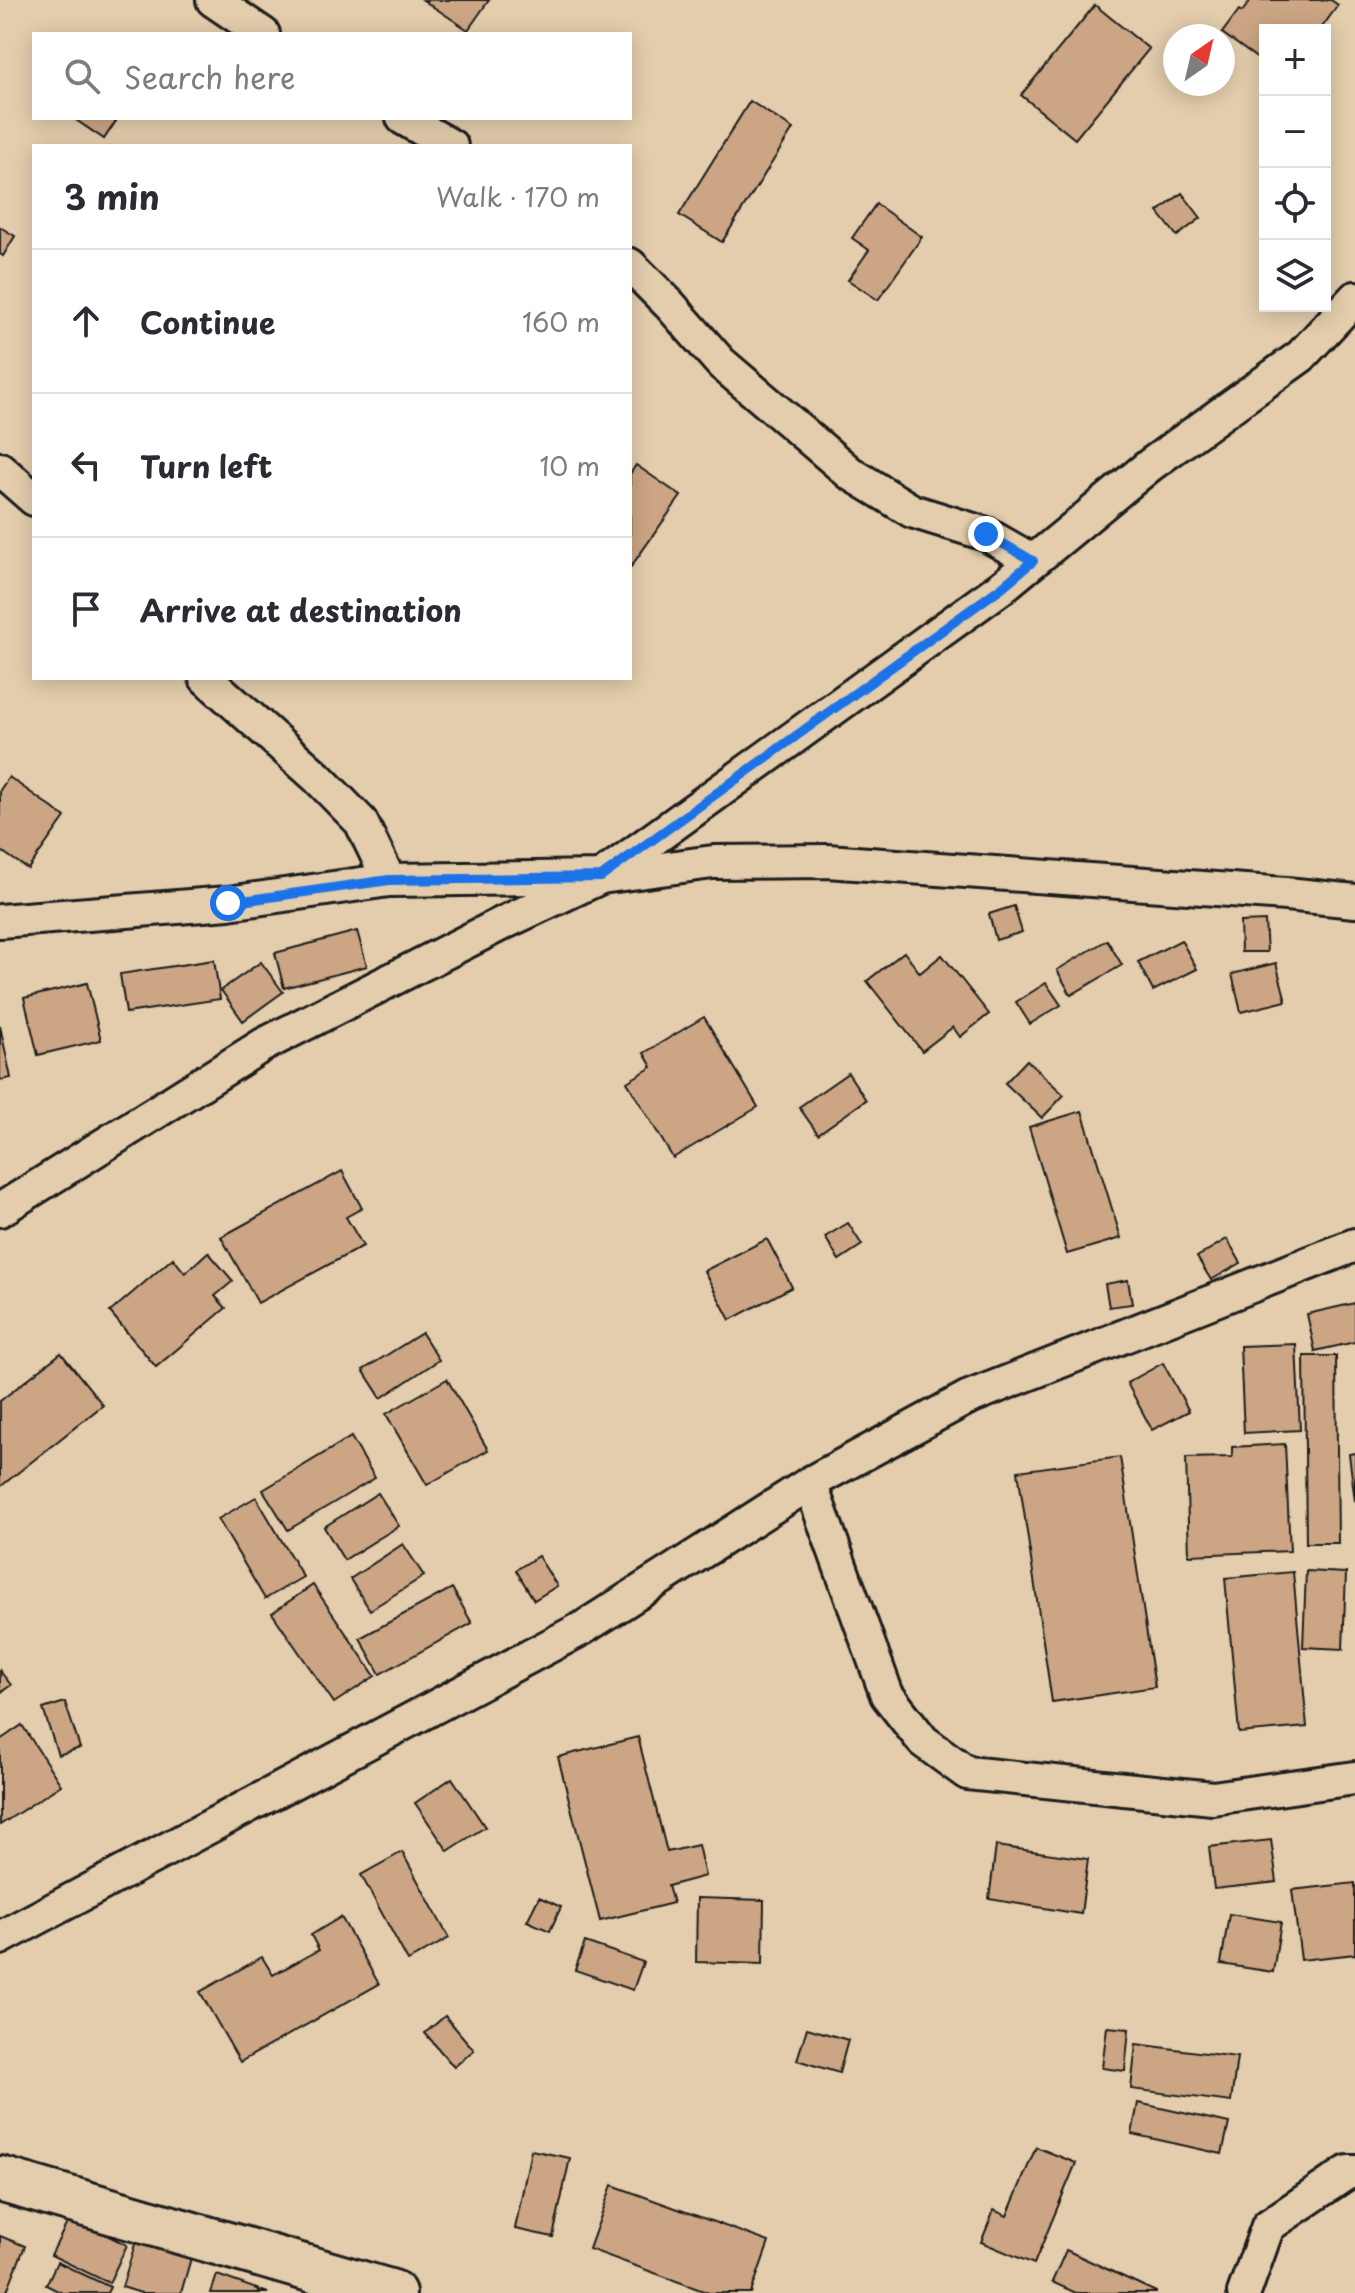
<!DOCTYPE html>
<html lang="en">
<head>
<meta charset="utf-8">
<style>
  :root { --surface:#fff; --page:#f2f2f3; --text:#2b2b33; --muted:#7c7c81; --line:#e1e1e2 }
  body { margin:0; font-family:"Playpen Sans",sans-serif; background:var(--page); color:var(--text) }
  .controls { position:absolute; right:24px; top:24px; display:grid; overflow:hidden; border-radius:0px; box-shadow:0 4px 20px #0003 }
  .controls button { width:72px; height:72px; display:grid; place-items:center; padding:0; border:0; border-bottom:2px solid var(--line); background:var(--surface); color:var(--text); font:40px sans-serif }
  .compass { position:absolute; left:1163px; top:24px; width:72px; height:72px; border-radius:50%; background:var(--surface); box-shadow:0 4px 20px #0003; rotate:34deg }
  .stop { position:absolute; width:24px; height:24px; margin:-18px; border:6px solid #1a73e8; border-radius:50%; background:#fff }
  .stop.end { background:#1a73e8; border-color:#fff; box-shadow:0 2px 8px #0008 }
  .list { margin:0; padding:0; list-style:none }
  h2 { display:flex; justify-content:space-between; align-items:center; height:104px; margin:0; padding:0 32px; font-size:34px }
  h2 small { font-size:26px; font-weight:400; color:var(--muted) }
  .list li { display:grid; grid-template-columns:52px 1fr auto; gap:24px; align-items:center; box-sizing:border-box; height:144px; padding:0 32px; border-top:2px solid var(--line) }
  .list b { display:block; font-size:30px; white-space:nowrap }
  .list em { font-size:26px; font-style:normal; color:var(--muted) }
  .icon { flex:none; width:44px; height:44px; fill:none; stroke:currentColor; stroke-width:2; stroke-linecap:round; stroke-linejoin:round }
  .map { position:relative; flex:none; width:1355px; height:2293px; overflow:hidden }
  .search { position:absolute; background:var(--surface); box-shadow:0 4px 20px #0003; left:32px; top:32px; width:600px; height:88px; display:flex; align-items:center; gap:20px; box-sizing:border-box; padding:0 28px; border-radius:0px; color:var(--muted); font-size:30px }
  .panel { position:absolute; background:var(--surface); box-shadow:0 4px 20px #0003; left:32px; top:144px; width:600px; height:536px; border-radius:0px }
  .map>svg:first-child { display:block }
</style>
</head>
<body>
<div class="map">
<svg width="1355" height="2293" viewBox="0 0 1355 2293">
  <rect width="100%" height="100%" fill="#e3cdac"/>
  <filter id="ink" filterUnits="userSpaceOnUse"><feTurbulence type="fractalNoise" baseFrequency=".0125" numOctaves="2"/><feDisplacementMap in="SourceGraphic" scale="16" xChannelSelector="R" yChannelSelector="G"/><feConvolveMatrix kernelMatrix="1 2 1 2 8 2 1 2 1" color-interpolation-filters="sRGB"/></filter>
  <g filter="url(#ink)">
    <g fill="#cca684" stroke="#1c1c1c" stroke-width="2">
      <polygon points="423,0 489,0 468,30"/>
      <polygon points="1251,0 1331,0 1338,5 1320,30 1265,30 1265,64 1222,33 1239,10 1242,12"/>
      <polygon points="1095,5 1149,49 1075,139 1021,95"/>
      <polygon points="750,101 793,129 722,242 679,215"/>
      <polygon points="73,118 118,118 104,139"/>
      <polygon points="1182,193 1201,218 1177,236 1158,212"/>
      <polygon points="876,204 922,237 878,300 848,280 869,250 852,238"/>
      <polygon points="0,227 15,236 3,256 0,254"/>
      <polygon points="636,465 681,496 630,568 630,474"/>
      <polygon points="9,777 65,817 28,869 0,850 0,790"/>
      <polygon points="1014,906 1022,932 996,940 989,914"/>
      <polygon points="1265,921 1267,952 1241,952 1240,922"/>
      <polygon points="357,931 367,966 284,988 275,953"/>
      <polygon points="1107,940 1122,965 1071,995 1057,970"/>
      <polygon points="1181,940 1197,969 1153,991 1138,962"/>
      <polygon points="904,952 920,973 942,955 989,1014 960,1037 953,1027 922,1051 867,981"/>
      <polygon points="214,960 220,999 126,1013 120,974"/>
      <polygon points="261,962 283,992 243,1021 221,990"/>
      <polygon points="1276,963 1286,1001 1241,1012 1232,974"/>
      <polygon points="87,983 101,1040 38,1055 24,998"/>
      <polygon points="1046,983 1061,1005 1030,1024 1016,1002"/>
      <polygon points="704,1017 758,1107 673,1158 627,1082 652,1067 644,1053"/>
      <polygon points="0,1026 11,1078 0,1080"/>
      <polygon points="1027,1060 1064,1095 1042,1118 1005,1083"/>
      <polygon points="848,1073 866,1100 818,1134 799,1107"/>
      <polygon points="1082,1111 1121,1238 1067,1254 1029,1127"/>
      <polygon points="342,1171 362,1208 346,1217 363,1246 258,1303 221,1237"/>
      <polygon points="848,1223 862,1245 839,1260 825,1237"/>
      <polygon points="767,1239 792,1287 730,1320 704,1271"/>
      <polygon points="1227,1239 1241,1263 1211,1280 1197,1257"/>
      <polygon points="208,1252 233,1281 215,1296 226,1308 156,1367 110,1312 173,1258 185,1273"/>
      <polygon points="1128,1280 1132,1304 1109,1307 1105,1284"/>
      <polygon points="1355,1303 1355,1342 1315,1351 1307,1314"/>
      <polygon points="422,1333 439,1360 381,1398 363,1370"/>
      <polygon points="1296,1344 1300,1430 1244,1433 1240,1346"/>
      <polygon points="61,1353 103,1405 0,1487 0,1401"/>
      <polygon points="1304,1356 1336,1356 1338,1543 1306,1543"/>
      <polygon points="1163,1363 1189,1411 1152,1430 1127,1383"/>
      <polygon points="447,1379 488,1450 427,1485 386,1414"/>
      <polygon points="351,1437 375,1478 288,1530 263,1490"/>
      <polygon points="1285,1444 1290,1551 1189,1555 1186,1458 1232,1457 1232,1447"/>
      <polygon points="1355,1453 1355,1501 1349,1454"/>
      <polygon points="1120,1457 1155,1687 1052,1702 1018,1471"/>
      <polygon points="378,1493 399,1526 344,1560 324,1527"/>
      <polygon points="256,1497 303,1577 265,1599 218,1519"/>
      <polygon points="403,1544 424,1576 370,1610 350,1579"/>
      <polygon points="538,1556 557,1586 534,1600 516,1570"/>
      <polygon points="1306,1571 1346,1573 1343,1649 1303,1647"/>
      <polygon points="1293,1572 1307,1727 1239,1733 1225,1578"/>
      <polygon points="313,1585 375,1676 334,1703 272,1613"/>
      <polygon points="452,1588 472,1623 380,1674 360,1638"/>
      <polygon points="0,1671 11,1685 0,1693"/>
      <polygon points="65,1702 80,1748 58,1755 43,1709"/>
      <polygon points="22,1725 61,1785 0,1825 0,1740"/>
      <polygon points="638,1737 667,1852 698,1845 705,1876 668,1886 673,1903 600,1921 558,1757"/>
      <polygon points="452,1778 485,1827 448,1851 415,1803"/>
      <polygon points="1271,1840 1277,1882 1214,1889 1209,1847"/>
      <polygon points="996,1846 1088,1859 1081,1914 989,1899"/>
      <polygon points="402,1852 449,1938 408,1961 361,1875"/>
      <polygon points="1355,1883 1355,1954 1301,1960 1292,1890"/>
      <polygon points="539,1897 561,1907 550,1931 527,1921"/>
      <polygon points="697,1898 764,1900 763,1964 696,1962"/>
      <polygon points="1229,1914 1281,1922 1273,1972 1221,1964"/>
      <polygon points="341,1917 379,1984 240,2062 200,1992 262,1957 273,1975 319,1950 311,1935"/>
      <polygon points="585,1942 643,1962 633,1990 575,1970"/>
      <polygon points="445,2016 474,2050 454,2067 425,2033"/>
      <polygon points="1107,2027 1129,2029 1125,2071 1102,2068"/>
      <polygon points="807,2028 848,2040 839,2073 797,2060"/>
      <polygon points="1136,2044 1237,2057 1231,2102 1131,2089"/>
      <polygon points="1138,2103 1229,2123 1222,2154 1132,2134"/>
      <polygon points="1036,2147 1076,2163 1034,2264 981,2242 994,2210 1007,2216"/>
      <polygon points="531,2150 570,2158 553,2237 515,2229"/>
      <polygon points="612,2185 769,2242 751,2293 709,2293 589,2249"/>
      <polygon points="70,2217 127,2245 109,2283 51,2255"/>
      <polygon points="0,2236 25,2246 6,2293 0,2293"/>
      <polygon points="136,2241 191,2258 181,2293 141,2293 122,2287"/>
      <polygon points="1066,2250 1156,2292 1156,2293 1076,2293 1052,2282"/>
      <polygon points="57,2262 110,2287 107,2293 62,2293 46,2285"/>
      <polygon points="217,2275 268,2293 211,2293"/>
    </g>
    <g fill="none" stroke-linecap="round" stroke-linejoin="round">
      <defs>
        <g id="street">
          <polyline points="213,0 263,34"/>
          <polyline points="403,118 451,146"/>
          <polyline points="630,265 670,305 721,363 850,473 912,511 986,534 1033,561"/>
          <polyline points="0,469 34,499"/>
          <polyline points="206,678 317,777 361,822 389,880"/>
          <polyline points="0,921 228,903 389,880 601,877 713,862 827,861 1286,894 1355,901"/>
          <polyline points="0,1210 263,1045 501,924 601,877 1002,587 1150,465 1301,356 1355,298"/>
          <polyline points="810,1483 887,1695 923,1741 967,1773 1213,1798 1355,1778"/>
          <polyline points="0,1938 583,1628 810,1483 967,1398 1355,1245"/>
          <polyline points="1244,2293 1268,2226 1348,2172 1355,2172"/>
        </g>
        <polyline id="secondary" points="0,2179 393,2293"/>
      </defs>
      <use href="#street" stroke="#1c1c1c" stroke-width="38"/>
      <use href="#secondary" stroke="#1c1c1c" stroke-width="50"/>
      <use href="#street" stroke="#e3cdac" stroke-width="32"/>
      <use href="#secondary" stroke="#e3cdac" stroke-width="44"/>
    </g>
  </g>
  <g fill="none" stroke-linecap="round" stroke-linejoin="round" filter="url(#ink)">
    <polyline stroke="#1a73e8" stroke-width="10" points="228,903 389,880 601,877 1002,587 1033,561 986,534"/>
  </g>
</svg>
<div class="controls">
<button>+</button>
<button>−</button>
<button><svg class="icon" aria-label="locate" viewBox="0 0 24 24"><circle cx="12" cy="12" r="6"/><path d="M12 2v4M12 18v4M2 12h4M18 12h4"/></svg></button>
<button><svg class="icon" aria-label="layers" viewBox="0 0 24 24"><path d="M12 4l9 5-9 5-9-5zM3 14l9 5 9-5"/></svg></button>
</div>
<svg class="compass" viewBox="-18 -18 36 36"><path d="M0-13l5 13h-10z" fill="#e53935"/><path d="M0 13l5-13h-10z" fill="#7c7c81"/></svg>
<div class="stop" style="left:228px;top:903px"></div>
<div class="stop end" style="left:986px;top:534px"></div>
<div class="search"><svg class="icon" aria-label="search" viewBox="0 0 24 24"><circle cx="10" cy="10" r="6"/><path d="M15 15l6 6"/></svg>Search here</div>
<section class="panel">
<h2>3 min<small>Walk · 170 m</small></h2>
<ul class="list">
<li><svg class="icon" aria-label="ahead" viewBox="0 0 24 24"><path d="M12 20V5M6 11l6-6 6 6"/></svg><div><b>Continue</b></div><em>160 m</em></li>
<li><svg class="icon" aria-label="left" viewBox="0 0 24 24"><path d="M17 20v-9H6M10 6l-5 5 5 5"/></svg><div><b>Turn left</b></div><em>10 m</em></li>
<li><svg class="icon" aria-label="arrive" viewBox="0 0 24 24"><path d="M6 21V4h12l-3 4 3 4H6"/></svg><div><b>Arrive at destination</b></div></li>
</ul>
</section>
</div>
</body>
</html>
